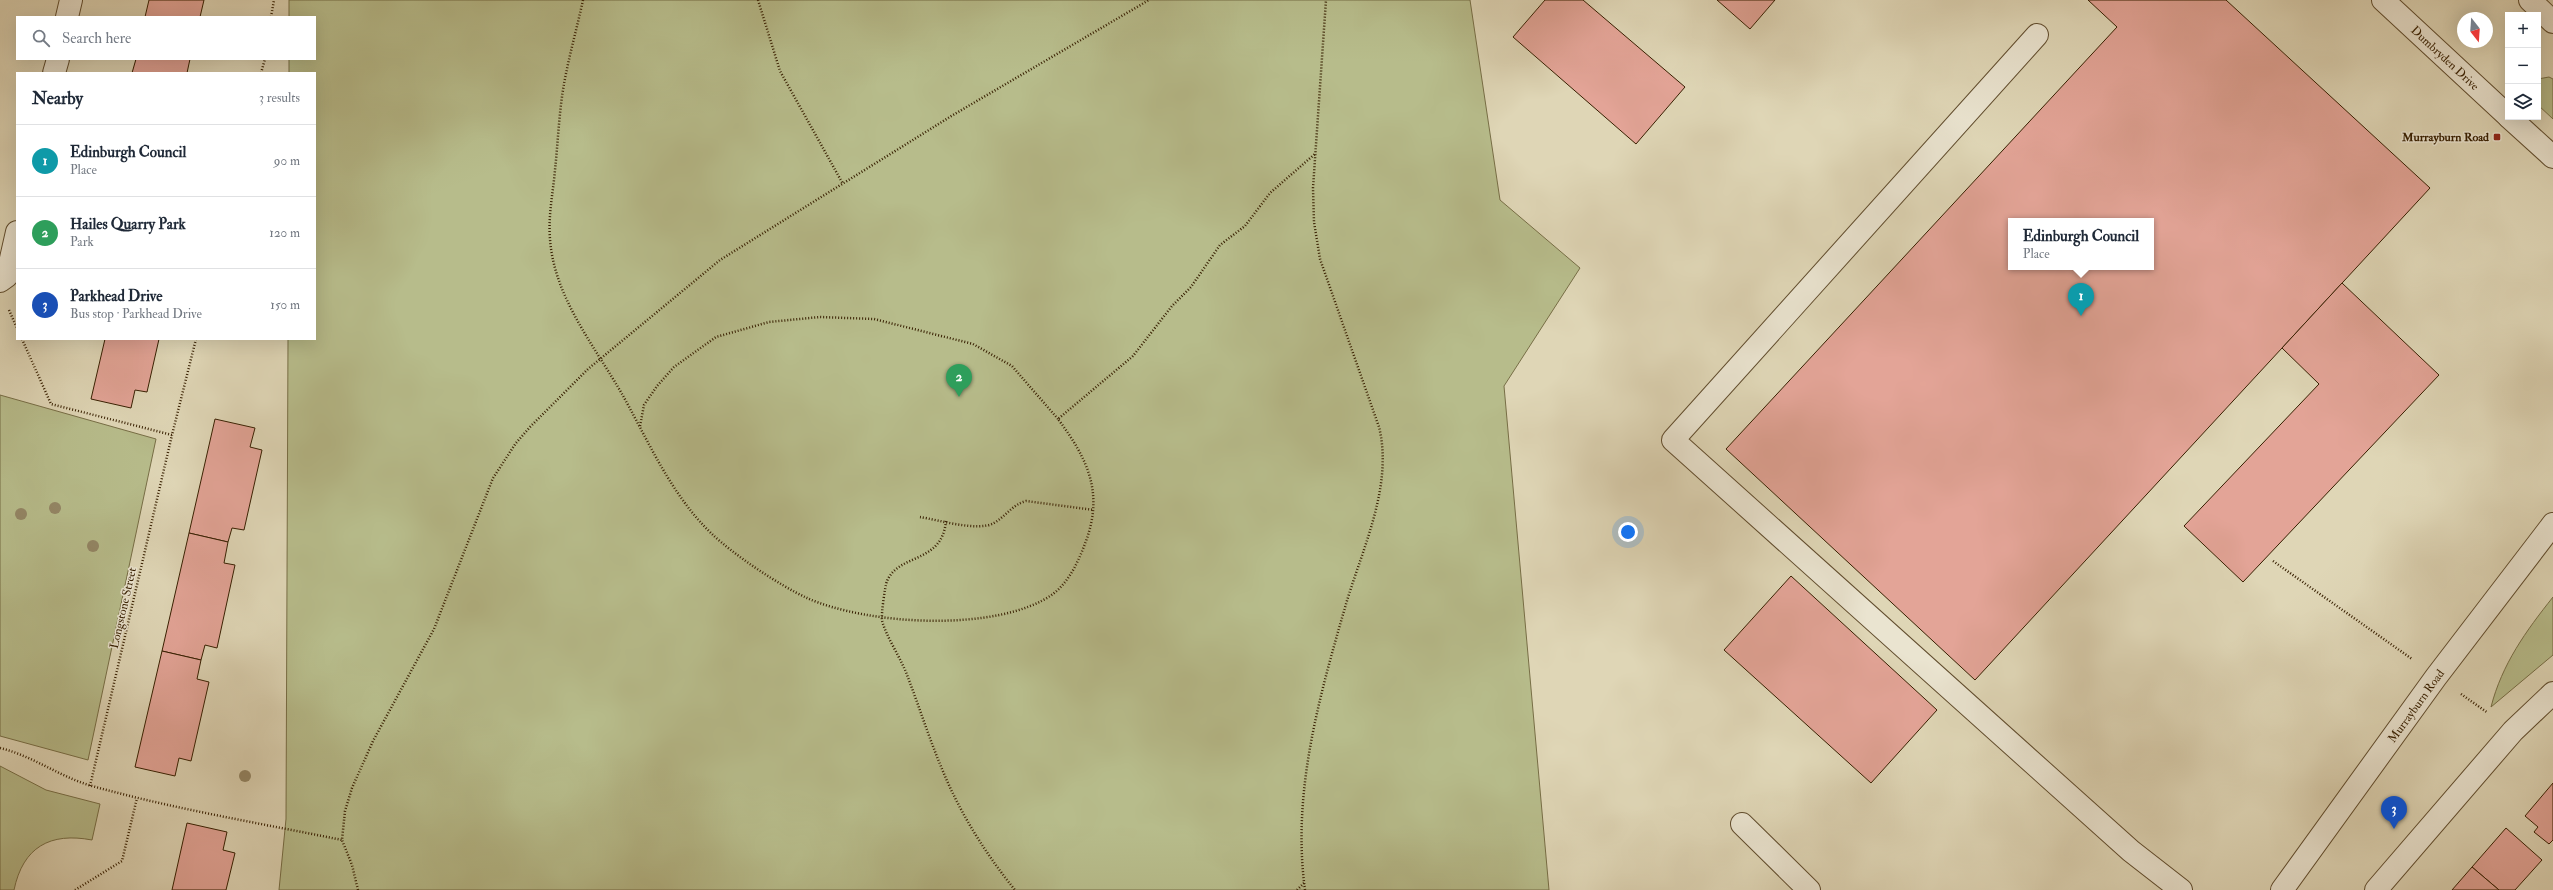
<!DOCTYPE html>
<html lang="en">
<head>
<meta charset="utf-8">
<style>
  :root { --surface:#fff; --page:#f6f6f7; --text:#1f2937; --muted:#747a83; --line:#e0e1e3; --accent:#8f2418 }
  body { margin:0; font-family:"IM FELL Double Pica",serif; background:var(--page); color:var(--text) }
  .controls { position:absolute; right:12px; top:12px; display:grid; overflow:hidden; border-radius:0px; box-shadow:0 4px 16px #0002 }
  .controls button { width:36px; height:36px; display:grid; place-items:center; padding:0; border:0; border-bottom:1px solid var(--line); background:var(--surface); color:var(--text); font:20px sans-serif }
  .compass { position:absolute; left:2457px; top:12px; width:36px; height:36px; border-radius:50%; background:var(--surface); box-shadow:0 4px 16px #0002; rotate:163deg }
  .you { position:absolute; left:1628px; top:532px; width:14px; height:14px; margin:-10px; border:3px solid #fff; border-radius:50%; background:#1a73e8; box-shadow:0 0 0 6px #1a73e833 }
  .badge { display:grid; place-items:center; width:26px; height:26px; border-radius:50%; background:var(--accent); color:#fff; font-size:13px; font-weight:700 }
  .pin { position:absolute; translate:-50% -33px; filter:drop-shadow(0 1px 2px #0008) }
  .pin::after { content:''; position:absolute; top:21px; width:14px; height:12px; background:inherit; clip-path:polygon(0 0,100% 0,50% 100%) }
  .popup { position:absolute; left:2008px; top:218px; width:146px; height:52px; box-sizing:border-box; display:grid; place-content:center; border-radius:0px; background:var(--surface); filter:drop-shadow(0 1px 3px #0005); font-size:13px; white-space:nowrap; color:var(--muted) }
  .popup b { font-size:15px; color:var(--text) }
  .popup::after { content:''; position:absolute; left:50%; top:100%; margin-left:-8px; border:8px solid transparent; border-top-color:var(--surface) }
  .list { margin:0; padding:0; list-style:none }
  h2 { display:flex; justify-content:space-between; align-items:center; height:52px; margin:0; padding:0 16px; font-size:17px }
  h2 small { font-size:13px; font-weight:400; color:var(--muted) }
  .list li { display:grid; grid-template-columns:26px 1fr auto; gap:12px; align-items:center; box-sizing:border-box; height:72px; padding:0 16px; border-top:1px solid var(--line) }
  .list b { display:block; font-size:15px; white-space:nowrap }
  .list p { margin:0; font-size:13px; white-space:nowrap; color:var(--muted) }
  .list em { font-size:13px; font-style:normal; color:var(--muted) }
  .icon { flex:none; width:22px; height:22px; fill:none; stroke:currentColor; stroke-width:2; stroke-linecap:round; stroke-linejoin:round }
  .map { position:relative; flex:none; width:2553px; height:890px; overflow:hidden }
  .search { position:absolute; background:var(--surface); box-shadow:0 4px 16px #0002; left:16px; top:16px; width:300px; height:44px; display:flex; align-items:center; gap:10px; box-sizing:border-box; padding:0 14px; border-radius:0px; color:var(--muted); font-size:15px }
  .panel { position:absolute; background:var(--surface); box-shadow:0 4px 16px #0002; left:16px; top:72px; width:300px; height:268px; border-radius:0px }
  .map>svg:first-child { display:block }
</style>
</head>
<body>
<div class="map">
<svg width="2553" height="890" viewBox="0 0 2553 890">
  <rect width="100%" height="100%" fill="#dfd6b6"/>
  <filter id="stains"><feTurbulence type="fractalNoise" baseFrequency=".005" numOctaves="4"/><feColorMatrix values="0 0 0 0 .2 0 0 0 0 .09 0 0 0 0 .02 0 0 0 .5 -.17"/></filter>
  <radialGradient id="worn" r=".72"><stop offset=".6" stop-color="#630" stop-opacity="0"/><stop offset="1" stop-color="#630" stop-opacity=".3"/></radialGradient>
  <g fill="#b7bc8b" stroke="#776e46">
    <polygon points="289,0 1470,0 1500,200 1580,268 1504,386 1549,890 279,890 286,819 288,339 315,339 315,73 289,73 289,59 315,59 315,17 289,17"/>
    <polygon points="2549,77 2553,79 2553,119 2538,105 2538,79"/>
    <polygon points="0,395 156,439 88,760 0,736"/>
    <path d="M 2553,597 L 2553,655 L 2491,707 C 2502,664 2526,631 2553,597 Z"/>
    <path d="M 0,766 L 46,790 L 100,804 L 92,840 C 50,832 23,847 14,890 L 0,890 Z"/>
  </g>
  <g fill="#e3a497" stroke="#371f01" fill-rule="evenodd">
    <polygon points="149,0 204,0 200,17 145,17"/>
    <polygon points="1545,0 1583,0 1685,87 1636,144 1513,37"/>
    <polygon points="1717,0 1775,0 1750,29"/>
    <path d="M 2088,0 L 2226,0 L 2430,188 L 1975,680 L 1726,449 L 2117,27 ZM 2011,221 L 2151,221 L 2151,267 L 2011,267 Z"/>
    <polygon points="136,59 190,59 187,73 132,73"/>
    <polygon points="2342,283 2439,375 2243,582 2184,526 2319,384 2282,348"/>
    <polygon points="105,339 159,339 147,392 135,390 131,408 91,399"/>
    <polygon points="215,419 255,428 250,447 262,450 244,530 232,528 228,542 189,533"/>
    <polygon points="189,533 228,542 224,563 235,565 217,648 205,645 201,660 162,651"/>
    <polygon points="1791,576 1937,710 1871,783 1724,650"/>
    <polygon points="162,651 201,660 197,679 209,682 191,761 179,758 175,776 135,767"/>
    <polygon points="2553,783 2553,840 2549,844 2534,832 2538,827 2525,816"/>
    <polygon points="187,823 227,832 223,850 235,853 226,890 172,890"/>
    <polygon points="2506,828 2542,860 2515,890 2499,890 2472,867"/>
    <polygon points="2472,867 2499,890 2452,890"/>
  </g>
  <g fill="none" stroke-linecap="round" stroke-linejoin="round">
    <defs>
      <g id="minor">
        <polyline points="2383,0 2508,116"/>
        <polyline points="2530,0 2553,22"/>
        <polyline points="67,17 71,0"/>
        <polyline points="2037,35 1673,440 2131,851 2181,890"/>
        <polyline points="54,73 58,59"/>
        <polyline points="2509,117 2553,157"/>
        <polyline points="0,281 7,276 17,232"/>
        <polyline points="1742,824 1809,890"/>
        <polyline points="2282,890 2436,677 2553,524"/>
        <polyline points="2376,890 2513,731 2553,693"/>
      </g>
    </defs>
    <use href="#minor" stroke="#614d2e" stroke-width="24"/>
    <g stroke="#371f01" stroke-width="2.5" stroke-dasharray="1 2" stroke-linecap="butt">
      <path d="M 583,0 C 577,28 569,56 564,84 C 559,112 558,142 555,170 C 553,193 548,216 550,239 C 554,297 594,345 622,394 C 649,442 671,495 712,534 C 734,555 779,585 807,598 C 867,625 998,633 1053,594 C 1070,581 1079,560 1086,541 C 1104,492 1087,458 1058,419 L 1133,356 L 1172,306 L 1191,287 L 1220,245 L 1245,226 L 1270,193 L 1316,153"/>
      <polyline points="758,0 780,71 843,184"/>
      <polyline points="271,17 274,0"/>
      <polyline points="261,73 265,59"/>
      <polyline points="9,310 17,328"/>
      <polyline points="22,339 51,404 172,435 196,339"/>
      <polyline points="640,426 644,405 657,386 674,367 716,337 769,322 820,317 874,319 973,344 1012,366 1058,419"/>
      <path d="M 920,517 C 939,520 978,532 994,523 C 1006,516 1012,505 1026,501 L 1094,510"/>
      <path d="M 946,521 C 942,564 899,553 887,581 C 885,586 881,615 882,620 C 885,635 901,658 907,675 C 919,706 929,738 942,769 C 960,813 985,853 1015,890"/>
      <polyline points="2273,561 2412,659"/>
      <polyline points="2461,694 2488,713"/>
      <path d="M 0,748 C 33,756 60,777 92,786 C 174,809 259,823 342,840"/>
      <polyline points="90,786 172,435"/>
      <polyline points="75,890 122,861 137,798"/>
      <polyline points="358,890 352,865 342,840 345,811 352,788 373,741 434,629 493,478 516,443 530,427 588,369 720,260 953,115 1149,0"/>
      <polyline points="1297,890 1304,883"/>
      <path d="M 1305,890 C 1292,795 1318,701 1344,611 C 1360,553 1394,488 1379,427 L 1320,259 L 1314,222 L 1313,188 L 1326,0"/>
    </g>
    <use href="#minor" stroke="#eae4d0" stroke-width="22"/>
  </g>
  <g fill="#948766">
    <circle cx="55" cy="508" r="6"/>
    <circle cx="21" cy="514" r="6"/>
    <circle cx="93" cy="546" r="6"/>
    <circle cx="245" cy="776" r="6"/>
  </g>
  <rect fill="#8f2418" stroke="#eae4d0" stroke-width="1.5" x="2493" y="133" width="8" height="8" rx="2"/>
  <g text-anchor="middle" stroke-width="3" stroke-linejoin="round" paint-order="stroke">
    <g font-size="12" fill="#371f01" stroke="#eae4d0">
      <text transform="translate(2445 58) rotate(43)" y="4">Dumbryden Drive</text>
      <text transform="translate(123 608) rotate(-77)" y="4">Longstone Street</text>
      <text transform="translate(2416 706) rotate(-54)" y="4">Murrayburn Road</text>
    </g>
    <g font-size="12" font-weight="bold" fill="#371f01" stroke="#eae4d0" text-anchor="end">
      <text x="2489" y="141">Murrayburn Road</text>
    </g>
  </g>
  <rect width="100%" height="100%" filter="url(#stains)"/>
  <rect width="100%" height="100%" fill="url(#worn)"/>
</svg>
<div class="controls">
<button>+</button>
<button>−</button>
<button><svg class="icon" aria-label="layers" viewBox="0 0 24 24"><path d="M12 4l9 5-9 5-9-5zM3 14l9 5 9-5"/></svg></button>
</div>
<svg class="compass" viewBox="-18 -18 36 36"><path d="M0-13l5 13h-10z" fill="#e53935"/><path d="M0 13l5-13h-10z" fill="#747a83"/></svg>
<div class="you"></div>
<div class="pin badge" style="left:2081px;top:316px;background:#0f9aa8">1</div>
<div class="popup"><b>Edinburgh Council</b>Place</div>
<div class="pin badge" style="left:959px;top:397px;background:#2e9e5b">2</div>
<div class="pin badge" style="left:2394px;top:829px;background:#1a4fb4">3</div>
<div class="search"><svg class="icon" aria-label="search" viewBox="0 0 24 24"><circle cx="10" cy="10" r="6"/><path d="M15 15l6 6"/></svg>Search here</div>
<section class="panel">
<h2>Nearby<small>3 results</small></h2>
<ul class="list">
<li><span class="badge" style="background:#0f9aa8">1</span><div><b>Edinburgh Council</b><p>Place</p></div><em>90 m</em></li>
<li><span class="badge" style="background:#2e9e5b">2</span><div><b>Hailes Quarry Park</b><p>Park</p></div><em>120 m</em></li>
<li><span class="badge" style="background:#1a4fb4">3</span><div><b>Parkhead Drive</b><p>Bus stop · Parkhead Drive</p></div><em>150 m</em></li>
</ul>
</section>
</div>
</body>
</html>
